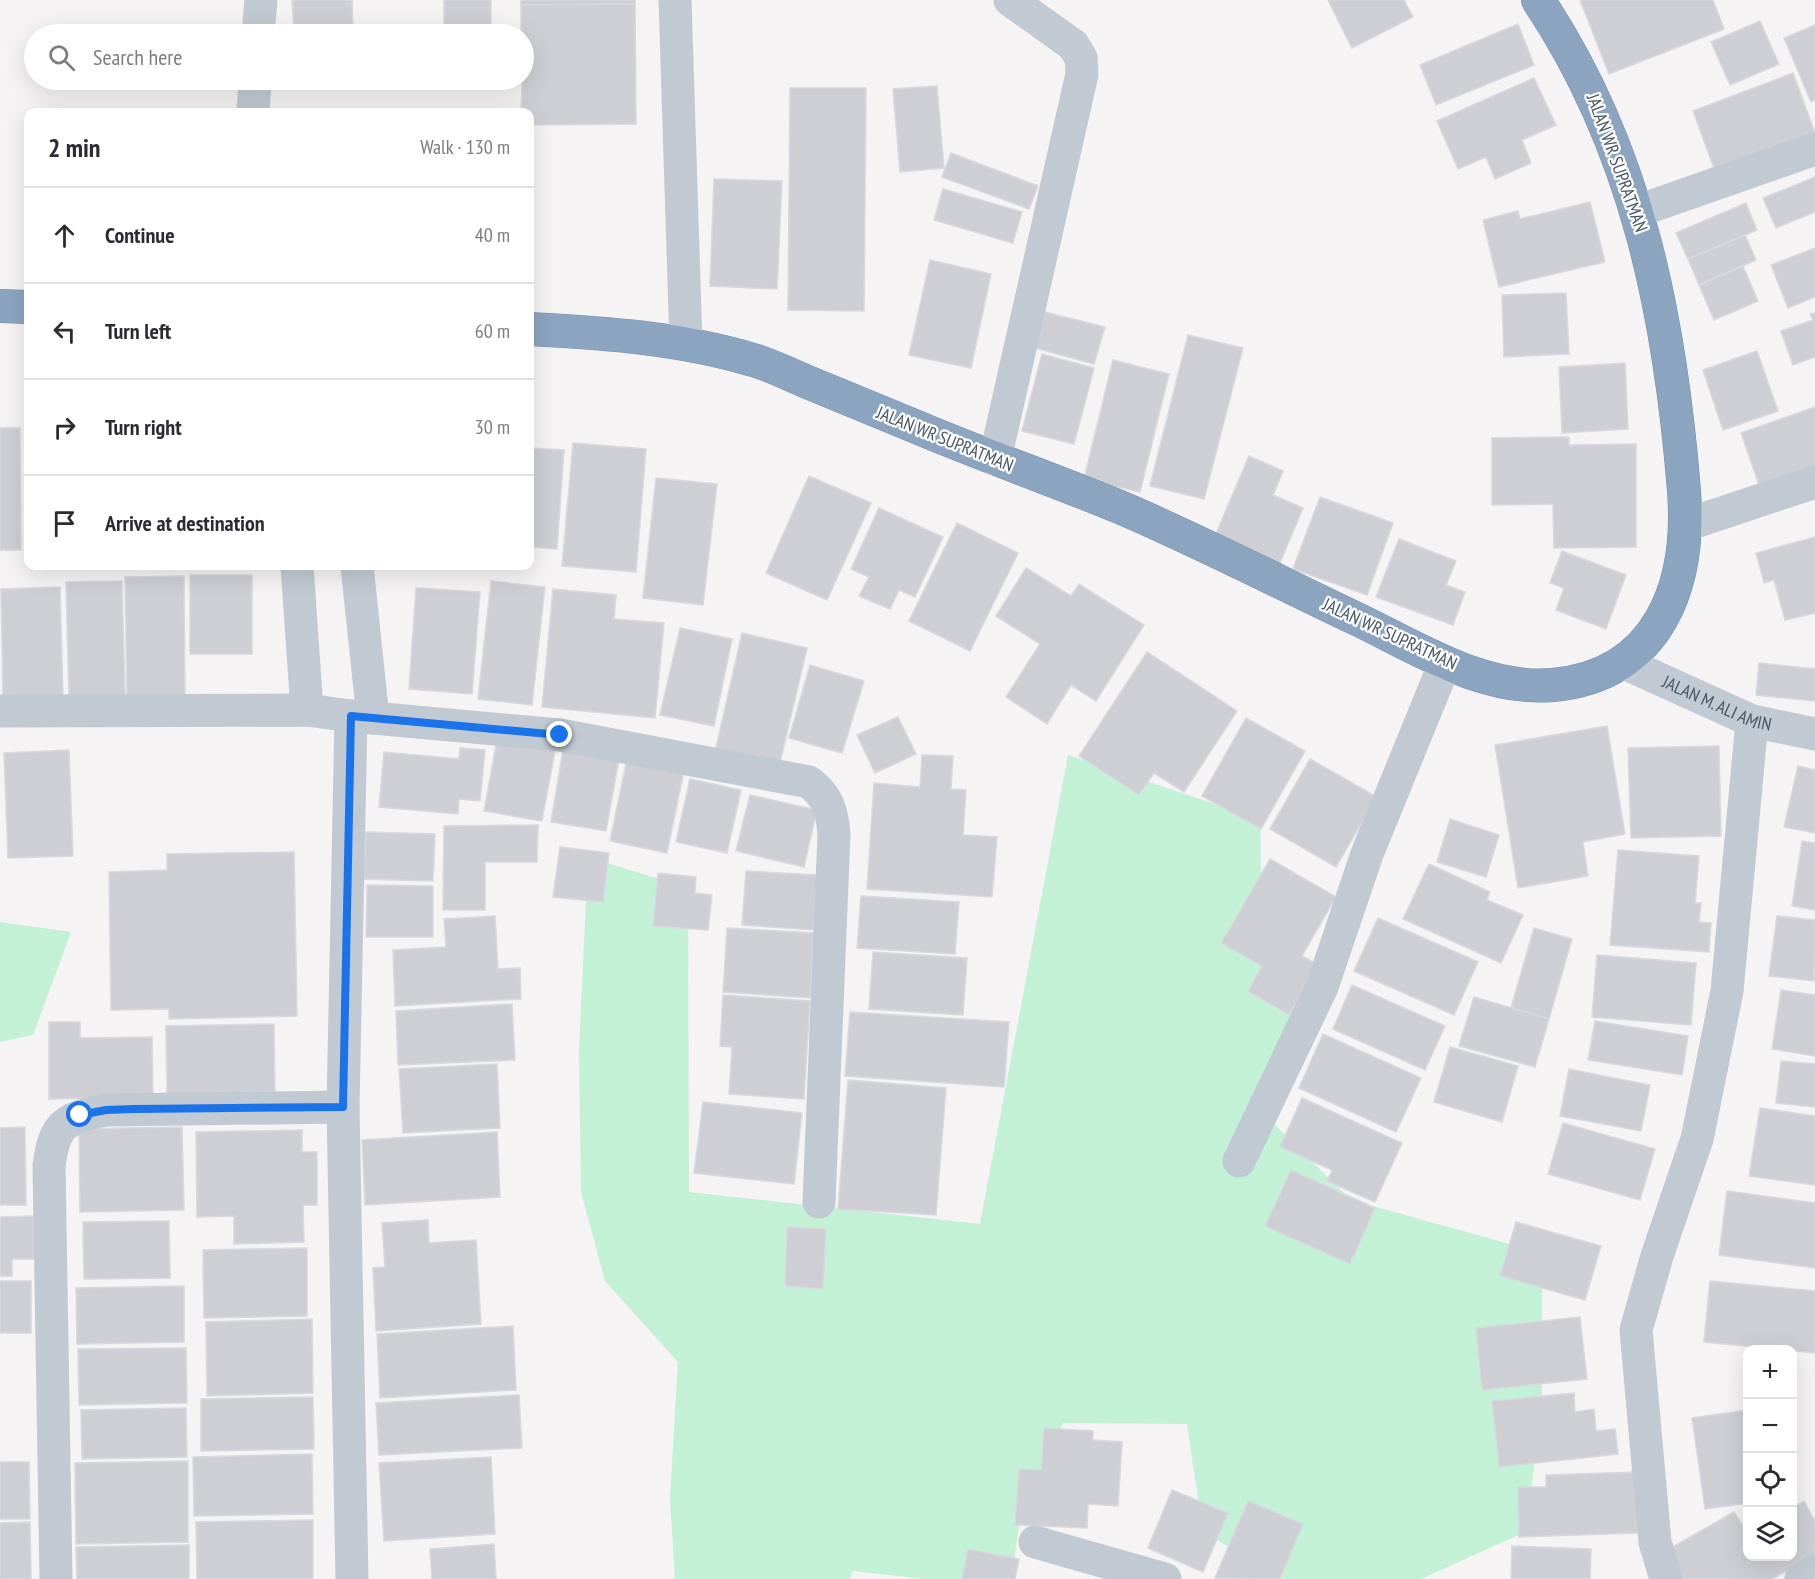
<!DOCTYPE html>
<html lang="en">
<head>
<meta charset="utf-8">
<style>
  :root { --surface:#fff; --page:#f7f7f7; --text:#2b2b33; --muted:#7c7c81; --line:#e1e1e2 }
  body { margin:0; font-family:"PT Sans Narrow",sans-serif; background:var(--page); color:var(--text) }
  .controls { position:absolute; right:18px; bottom:18px; display:grid; overflow:hidden; border-radius:12px; box-shadow:0 6px 24px #0002 }
  .controls button { width:54px; height:54px; display:grid; place-items:center; padding:0; border:0; border-bottom:2px solid var(--line); background:var(--surface); color:var(--text); font:30px sans-serif }
  .stop { position:absolute; width:18px; height:18px; margin:-14px; border:4px solid #1a73e8; border-radius:50%; background:#fff }
  .stop.end { background:#1a73e8; border-color:#fff; box-shadow:0 2px 6px #0008 }
  .list { margin:0; padding:0; list-style:none }
  h2 { display:flex; justify-content:space-between; align-items:center; height:78px; margin:0; padding:0 24px; font-size:26px }
  h2 small { font-size:20px; font-weight:400; color:var(--muted) }
  .list li { display:grid; grid-template-columns:39px 1fr auto; gap:18px; align-items:center; box-sizing:border-box; height:96px; padding:0 24px; border-top:2px solid var(--line) }
  .list b { display:block; font-size:22px; white-space:nowrap }
  .list em { font-size:20px; font-style:normal; color:var(--muted) }
  .icon { flex:none; width:33px; height:33px; fill:none; stroke:currentColor; stroke-width:2; stroke-linecap:round; stroke-linejoin:round }
  .map { position:relative; flex:none; width:1815px; height:1579px; overflow:hidden }
  .search { position:absolute; background:var(--surface); box-shadow:0 6px 24px #0002; left:24px; top:24px; width:510px; height:66px; display:flex; align-items:center; gap:15px; box-sizing:border-box; padding:0 21px; border-radius:33px; color:var(--muted); font-size:22px }
  .panel { position:absolute; background:var(--surface); box-shadow:0 6px 24px #0002; left:24px; top:108px; width:510px; height:462px; border-radius:12px }
  .map>svg:first-child { display:block }
</style>
</head>
<body>
<div class="map">
<svg width="1815" height="1579" viewBox="0 0 1815 1579">
  <rect width="100%" height="100%" fill="#f5f3f3"/>
  <g fill="#c3f1d5">
    <polygon points="1068,755 1260,819 1262,921 1308,1013 1272,1122 1351,1200 1542,1253 1542,1410 1525,1532 1421,1579 1284,1579 1203,1532 1187,1424 1063,1423 1022,1507 1011,1579 924,1579 853,1571 850,1579 675,1579 670,1499 678,1362 605,1281 581,1192 579,1051 588,857 688,888 689,1192 980,1224"/>
    <polygon points="0,922 71,932 33,1035 0,1042"/>
  </g>
  <g fill="#cdcfd5" stroke="#d7d9de" stroke-width="1.5">
    <polygon points="292,0 352,0 353,26 294,29"/>
    <rect x="444" y="0" width="47" height="34"/>
    <polygon points="521,0 635,0 635,4 521,5"/>
    <polygon points="1328,0 1404,0 1413,17 1352,48"/>
    <polygon points="1580,0 1713,0 1724,29 1609,74"/>
    <polygon points="635,4 636,124 530,125 530,112 521,112 524,34 521,34 521,5"/>
    <polygon points="1760,21 1779,64 1730,85 1711,42"/>
    <polygon points="1518,24 1534,65 1436,105 1420,65"/>
    <polygon points="1815,25 1815,100 1811,102 1784,38"/>
    <polygon points="1793,73 1815,133 1715,171 1693,111"/>
    <polygon points="1534,78 1556,125 1522,140 1531,163 1495,179 1486,157 1458,169 1437,121"/>
    <polygon points="937,86 944,168 900,172 893,89"/>
    <polygon points="790,88 866,88 864,311 788,310"/>
    <polygon points="951,153 1038,186 1029,209 942,177"/>
    <polygon points="1815,177 1815,212 1776,228 1763,198"/>
    <polygon points="714,179 782,181 777,289 710,286"/>
    <polygon points="943,189 1022,212 1013,243 934,220"/>
    <polygon points="1590,202 1605,262 1499,287 1483,220 1518,211 1520,219"/>
    <polygon points="1746,203 1757,230 1688,259 1676,233"/>
    <polygon points="1745,235 1756,260 1699,285 1688,259"/>
    <polygon points="1815,248 1815,297 1788,308 1771,265"/>
    <polygon points="930,260 991,274 971,368 909,355"/>
    <polygon points="1743,266 1758,301 1714,320 1699,285"/>
    <polygon points="1566,293 1569,354 1504,357 1502,295"/>
    <polygon points="1045,312 1105,327 1094,364 1035,348"/>
    <polygon points="1815,313 1815,357 1793,365 1781,331 1813,320 1810,314"/>
    <polygon points="1188,335 1243,348 1204,499 1150,486"/>
    <polygon points="1757,351 1778,411 1723,430 1703,370"/>
    <polygon points="1042,354 1094,368 1074,444 1022,431"/>
    <polygon points="1113,360 1169,374 1140,492 1084,479"/>
    <polygon points="1625,363 1628,429 1562,433 1559,367"/>
    <polygon points="1815,407 1815,469 1760,488 1741,433"/>
    <polygon points="0,428 20,428 21,550 0,550"/>
    <polygon points="1569,437 1569,445 1636,444 1636,547 1554,548 1553,504 1492,505 1492,438"/>
    <polygon points="573,443 646,449 636,572 562,566"/>
    <polygon points="530,448 564,450 557,549 530,547"/>
    <polygon points="1249,456 1283,471 1273,495 1303,508 1277,570 1212,543"/>
    <polygon points="809,476 871,503 827,600 766,573"/>
    <polygon points="656,478 717,484 703,605 643,598"/>
    <polygon points="1320,497 1393,523 1367,595 1293,569"/>
    <polygon points="879,508 943,537 915,597 899,590 890,609 859,596 869,577 851,569"/>
    <polygon points="957,523 1018,553 970,651 909,621"/>
    <polygon points="1815,537 1815,613 1785,620 1774,580 1764,583 1756,553"/>
    <polygon points="1399,539 1456,561 1446,585 1465,592 1453,625 1376,597"/>
    <polygon points="1562,551 1626,575 1606,629 1556,610 1564,588 1550,583"/>
    <polygon points="1026,568 1071,596 1079,584 1144,625 1096,701 1071,685 1047,724 1006,697 1040,644 996,616"/>
    <rect x="190" y="575" width="62" height="79"/>
    <polygon points="184,576 185,695 127,697 125,577"/>
    <polygon points="122,581 125,697 69,699 66,582"/>
    <polygon points="491,581 545,587 532,705 478,699"/>
    <polygon points="60,587 63,698 3,699 1,589"/>
    <polygon points="416,588 480,592 472,694 409,689"/>
    <polygon points="553,589 616,595 614,619 664,623 655,718 542,707"/>
    <polygon points="680,628 732,639 714,726 660,715"/>
    <polygon points="742,633 807,648 780,763 716,748"/>
    <polygon points="1147,652 1237,711 1184,792 1154,773 1139,795 1079,756"/>
    <polygon points="1759,663 1815,669 1815,701 1756,695"/>
    <polygon points="810,665 864,681 842,753 789,738"/>
    <polygon points="898,717 916,754 875,773 857,735"/>
    <polygon points="1246,718 1305,751 1261,829 1202,796"/>
    <polygon points="1607,726 1625,834 1583,842 1588,876 1518,888 1495,745"/>
    <polygon points="497,740 555,751 542,821 484,811"/>
    <polygon points="1719,746 1721,836 1631,838 1628,748"/>
    <polygon points="460,748 485,750 480,801 459,799 458,814 379,807 384,752 459,759"/>
    <polygon points="69,750 73,856 8,858 4,753"/>
    <polygon points="563,750 619,759 606,831 551,822"/>
    <polygon points="922,755 953,756 951,789 966,790 963,835 997,837 992,897 867,889 874,783 920,787"/>
    <polygon points="627,759 684,771 667,853 610,841"/>
    <polygon points="1310,759 1377,797 1336,867 1270,829"/>
    <polygon points="1798,766 1815,770 1815,833 1784,827"/>
    <polygon points="690,779 741,790 727,853 676,842"/>
    <polygon points="750,795 817,810 804,867 736,851"/>
    <polygon points="1450,819 1499,835 1486,877 1437,862"/>
    <polygon points="538,825 537,862 485,862 485,910 443,910 444,826"/>
    <polygon points="366,832 435,834 433,881 364,879"/>
    <polygon points="1802,841 1815,843 1815,910 1792,906"/>
    <polygon points="560,847 609,853 603,902 553,897"/>
    <polygon points="1618,850 1699,856 1695,903 1701,903 1699,922 1711,923 1709,952 1610,945"/>
    <polygon points="294,852 297,1016 169,1019 169,1009 111,1010 109,872 167,870 167,854"/>
    <polygon points="1270,859 1336,897 1302,956 1319,965 1289,1015 1248,991 1262,966 1221,943"/>
    <polygon points="1429,864 1490,892 1487,900 1523,915 1501,963 1403,919"/>
    <polygon points="746,871 818,875 814,930 742,925"/>
    <polygon points="658,873 696,877 695,893 712,895 708,930 653,926"/>
    <polygon points="367,885 433,886 433,937 366,937"/>
    <polygon points="861,896 959,902 955,954 857,948"/>
    <polygon points="495,916 498,969 520,968 521,999 395,1006 393,950 446,947 444,919"/>
    <polygon points="1777,916 1815,920 1814,981 1769,976"/>
    <polygon points="1378,918 1478,962 1454,1015 1354,971"/>
    <polygon points="727,928 814,933 810,998 723,992"/>
    <polygon points="1534,928 1572,939 1549,1019 1511,1008"/>
    <polygon points="873,952 967,958 963,1015 869,1009"/>
    <polygon points="1597,955 1696,963 1691,1025 1592,1017"/>
    <polygon points="1352,985 1445,1026 1425,1070 1333,1029"/>
    <polygon points="1781,990 1815,995 1815,1056 1772,1049"/>
    <polygon points="723,995 810,1001 804,1099 729,1094 732,1047 720,1046"/>
    <polygon points="1474,997 1549,1019 1535,1067 1459,1046"/>
    <polygon points="512,1004 515,1060 398,1065 396,1011"/>
    <polygon points="850,1012 1009,1022 1004,1087 845,1076"/>
    <polygon points="1595,1021 1688,1036 1682,1075 1588,1060"/>
    <polygon points="49,1022 80,1022 80,1038 152,1037 153,1097 49,1099"/>
    <polygon points="274,1024 275,1092 167,1094 166,1026"/>
    <polygon points="1323,1034 1421,1078 1396,1132 1299,1088"/>
    <polygon points="1450,1047 1518,1066 1502,1122 1434,1102"/>
    <polygon points="1781,1061 1815,1064 1815,1107 1776,1103"/>
    <polygon points="497,1064 500,1128 403,1133 399,1069"/>
    <polygon points="1569,1069 1650,1085 1641,1131 1560,1116"/>
    <polygon points="848,1080 946,1088 936,1215 838,1209"/>
    <polygon points="1302,1098 1402,1143 1375,1202 1327,1181 1332,1170 1280,1147"/>
    <polygon points="703,1102 802,1113 794,1184 694,1173"/>
    <polygon points="1760,1108 1815,1116 1815,1185 1749,1176"/>
    <polygon points="1563,1123 1655,1149 1640,1200 1548,1174"/>
    <polygon points="25,1127 26,1205 0,1205 0,1128"/>
    <polygon points="182,1127 184,1210 80,1212 79,1129"/>
    <polygon points="302,1130 302,1152 317,1152 317,1205 303,1205 304,1242 234,1244 234,1216 197,1217 196,1132"/>
    <polygon points="497,1132 500,1197 365,1205 362,1140"/>
    <polygon points="1291,1170 1375,1208 1350,1264 1265,1226"/>
    <polygon points="1727,1191 1815,1203 1815,1268 1719,1255"/>
    <polygon points="34,1216 35,1259 12,1259 12,1276 0,1276 0,1217"/>
    <polygon points="428,1220 429,1243 476,1240 481,1324 376,1331 373,1268 385,1267 382,1223"/>
    <polygon points="169,1221 170,1278 84,1279 83,1222"/>
    <polygon points="1516,1222 1601,1246 1585,1300 1500,1276"/>
    <polygon points="787,1227 826,1229 823,1289 785,1286"/>
    <polygon points="307,1248 307,1316 204,1318 203,1250"/>
    <rect x="0" y="1281" width="31" height="52"/>
    <polygon points="1710,1281 1815,1291 1815,1353 1704,1342"/>
    <polygon points="184,1286 184,1342 77,1344 76,1288"/>
    <polygon points="1580,1317 1587,1379 1482,1390 1476,1328"/>
    <polygon points="312,1319 313,1393 207,1396 206,1322"/>
    <polygon points="513,1326 516,1390 380,1398 377,1334"/>
    <polygon points="186,1348 187,1403 79,1405 78,1349"/>
    <polygon points="1574,1393 1575,1412 1594,1409 1596,1431 1615,1429 1618,1454 1499,1467 1492,1401"/>
    <polygon points="519,1395 522,1448 379,1455 376,1403"/>
    <polygon points="313,1397 314,1449 201,1451 201,1399"/>
    <polygon points="186,1408 187,1457 82,1459 81,1410"/>
    <polygon points="1748,1410 1748,1503 1705,1509 1692,1418"/>
    <polygon points="1044,1428 1093,1431 1093,1440 1122,1442 1118,1506 1088,1504 1087,1528 1015,1525 1019,1469 1041,1470"/>
    <polygon points="312,1454 313,1514 194,1516 193,1457"/>
    <polygon points="491,1457 495,1534 384,1541 379,1463"/>
    <polygon points="188,1461 188,1542 76,1544 75,1463"/>
    <polygon points="0,1462 29,1462 30,1519 0,1519"/>
    <polygon points="1637,1472 1638,1533 1519,1537 1518,1487 1546,1487 1546,1475"/>
    <polygon points="1172,1490 1228,1513 1203,1572 1148,1548"/>
    <polygon points="1248,1501 1303,1524 1280,1579 1215,1578"/>
    <polygon points="1804,1501 1815,1521 1815,1555 1772,1579 1683,1579 1667,1550 1734,1512 1748,1534 1748,1556 1792,1556 1792,1508"/>
    <polygon points="313,1520 313,1579 197,1579 196,1522"/>
    <polygon points="30,1522 31,1579 0,1579 0,1523"/>
    <polygon points="494,1544 496,1579 432,1579 430,1549"/>
    <polygon points="189,1545 189,1579 77,1579 76,1547"/>
    <polygon points="1512,1546 1591,1549 1590,1579 1511,1579"/>
    <polygon points="968,1549 1019,1559 1015,1579 962,1579"/>
  </g>
  <g fill="none" stroke-linecap="round" stroke-linejoin="round">
    <defs>
      <g id="highway">
        <polyline points="0,306 28,307"/>
        <path d="M 530,329 C 605,333 680,338 753,360 C 771,365 788,374 805,381 C 843,397 881,412 919,428 C 988,457 1060,482 1129,511 C 1207,545 1283,584 1359,620 C 1419,649 1484,691 1553,685 C 1660,675 1691,584 1684,491 C 1670,316 1637,148 1538,0"/>
      </g>
    </defs>
    <use href="#highway" stroke="#7690ad" stroke-width="34"/>
    <g stroke="#c1cad2" stroke-width="33">
      <polyline points="675,0 686,344"/>
      <polyline points="258,34 261,0"/>
      <polyline points="253,112 255,80"/>
      <polyline points="1638,211 1815,149"/>
      <polyline points="995,459 1082,74 1081,58 1073,45 1010,0"/>
      <polyline points="1686,525 1815,482"/>
      <polyline points="297,566 307,710"/>
      <polyline points="357,566 373,718"/>
      <path id="s1" d="M 1622,662 L 1752,721 L 1815,734"/>
      <path d="M 0,711 L 307,710 L 351,716 L 560,735 L 809,782 C 828,797 832,810 834,834 L 819,1202"/>
      <polyline points="351,716 343,1107 352,1579"/>
      <polyline points="1239,1161 1322,987 1367,854 1445,663"/>
      <polyline points="1035,1542 1165,1579"/>
      <path d="M 56,1579 L 49,1166 C 54,1124 65,1118 106,1110 L 343,1107"/>
      <polyline points="1666,1579 1655,1542 1636,1330 1657,1256 1697,1139 1727,991 1752,721"/>
      <polyline points="1801,1579 1815,1571"/>
    </g>
    <use href="#highway" stroke="#8ba5c1" stroke-width="33"/>
  </g>
  <g fill="none" stroke-linecap="round" stroke-linejoin="round">
    <polyline stroke="#1a73e8" stroke-width="8" points="80,1115 106,1110 134,1109 343,1107 351,716 560,735"/>
  </g>
  <g text-anchor="middle" stroke-width="4.5" stroke-linejoin="round" paint-order="stroke">
    <g font-size="18" fill="#4a5661" stroke="#fff">
      <text transform="translate(1617 163) rotate(70)" y="6">JALAN WR SUPRATMAN</text>
      <text transform="translate(945 439) rotate(22)" y="6">JALAN WR SUPRATMAN</text>
      <text transform="translate(1390 634) rotate(25)" y="6">JALAN WR SUPRATMAN</text>
      <text dy="6" stroke="none"><textPath href="#s1" startOffset="104">JALAN M. ALI AMIN</textPath></text>
    </g>
  </g>
</svg>
<div class="controls">
<button>+</button>
<button>−</button>
<button><svg class="icon" aria-label="locate" viewBox="0 0 24 24"><circle cx="12" cy="12" r="6"/><path d="M12 2v4M12 18v4M2 12h4M18 12h4"/></svg></button>
<button><svg class="icon" aria-label="layers" viewBox="0 0 24 24"><path d="M12 4l9 5-9 5-9-5zM3 14l9 5 9-5"/></svg></button>
</div>
<div class="stop" style="left:80px;top:1115px"></div>
<div class="stop end" style="left:560px;top:735px"></div>
<div class="search"><svg class="icon" aria-label="search" viewBox="0 0 24 24"><circle cx="10" cy="10" r="6"/><path d="M15 15l6 6"/></svg>Search here</div>
<section class="panel">
<h2>2 min<small>Walk · 130 m</small></h2>
<ul class="list">
<li><svg class="icon" aria-label="ahead" viewBox="0 0 24 24"><path d="M12 20V5M6 11l6-6 6 6"/></svg><div><b>Continue</b></div><em>40 m</em></li>
<li><svg class="icon" aria-label="left" viewBox="0 0 24 24"><path d="M17 20v-9H6M10 6l-5 5 5 5"/></svg><div><b>Turn left</b></div><em>60 m</em></li>
<li><svg class="icon" aria-label="right" viewBox="0 0 24 24"><path d="M7 20v-9h11M14 6l5 5-5 5"/></svg><div><b>Turn right</b></div><em>30 m</em></li>
<li><svg class="icon" aria-label="arrive" viewBox="0 0 24 24"><path d="M6 21V4h12l-3 4 3 4H6"/></svg><div><b>Arrive at destination</b></div></li>
</ul>
</section>
</div>
</body>
</html>
